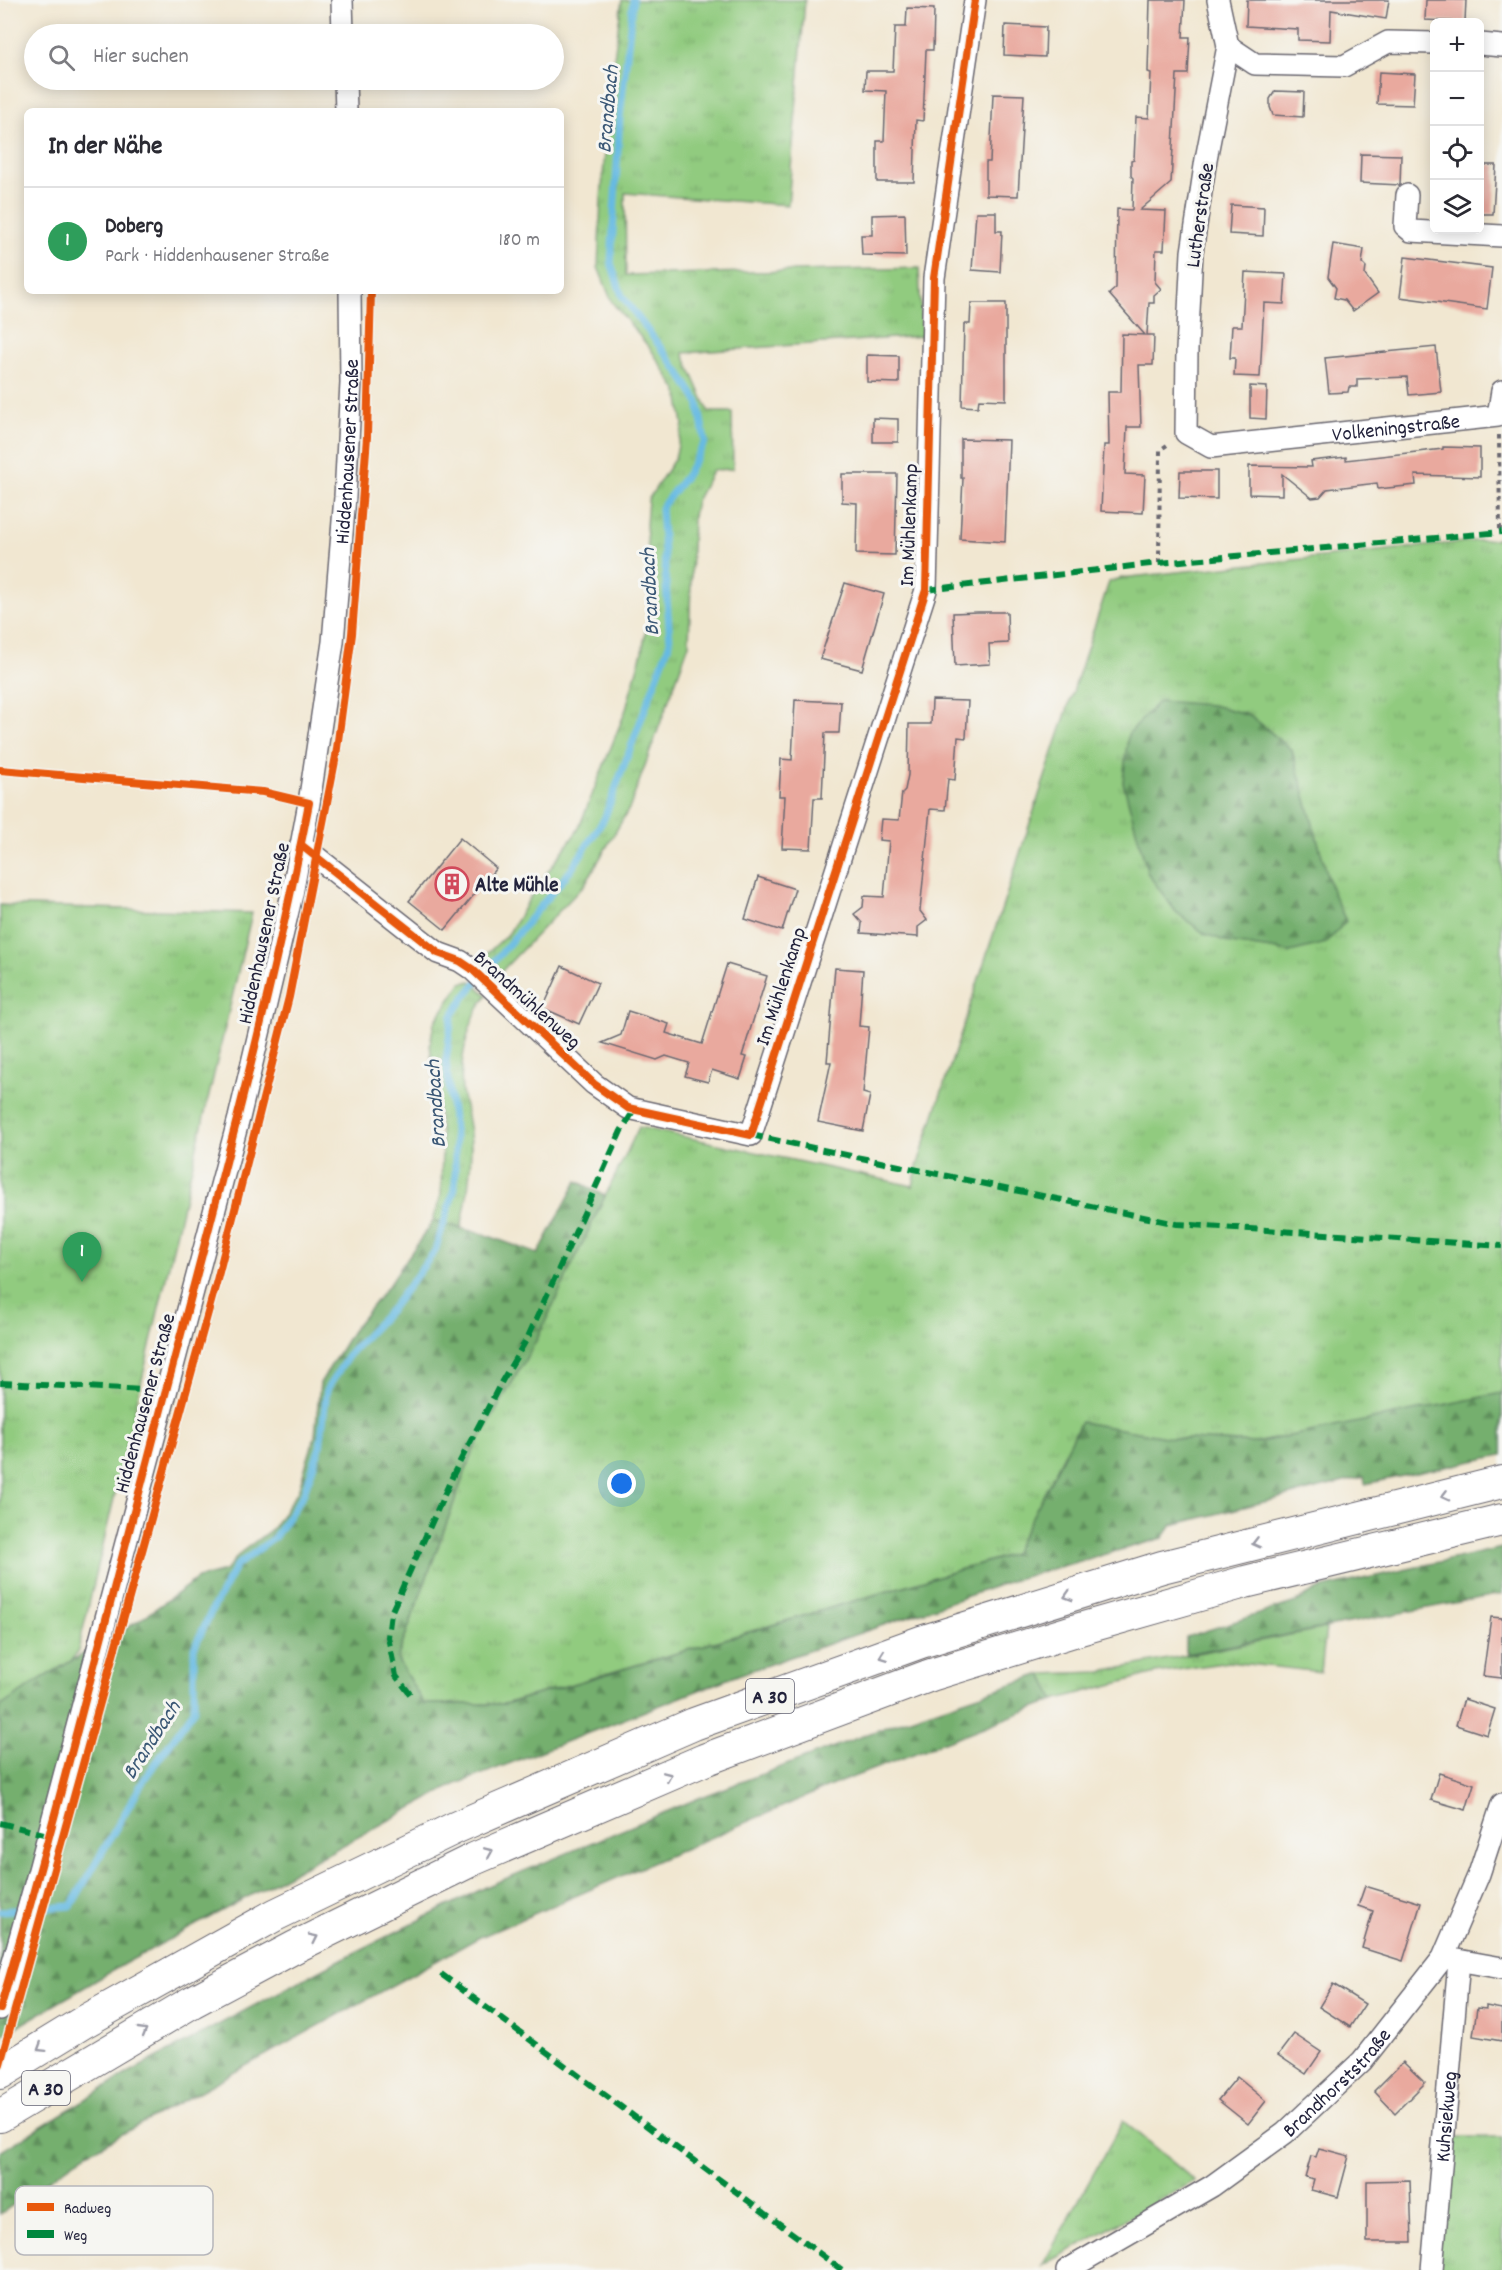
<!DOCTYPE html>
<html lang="de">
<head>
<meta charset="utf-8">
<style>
  :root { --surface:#fff; --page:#f7f7f7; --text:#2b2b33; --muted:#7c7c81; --line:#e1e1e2; --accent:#d1495b }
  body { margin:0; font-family:Dekko,sans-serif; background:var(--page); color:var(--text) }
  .controls { position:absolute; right:18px; top:18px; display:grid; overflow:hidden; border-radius:9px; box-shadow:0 3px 15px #0003 }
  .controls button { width:54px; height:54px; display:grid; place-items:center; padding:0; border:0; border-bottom:2px solid var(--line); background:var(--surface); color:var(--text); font:30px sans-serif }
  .you { position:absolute; left:622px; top:1484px; width:21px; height:21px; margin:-15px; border:4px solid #fff; border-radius:50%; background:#1a73e8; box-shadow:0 0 0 9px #1a73e833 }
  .badge { display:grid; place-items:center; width:39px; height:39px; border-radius:50%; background:var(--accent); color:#fff; font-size:20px; font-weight:700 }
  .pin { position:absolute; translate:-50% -50px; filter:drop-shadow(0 2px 3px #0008) }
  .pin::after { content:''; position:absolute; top:32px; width:21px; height:18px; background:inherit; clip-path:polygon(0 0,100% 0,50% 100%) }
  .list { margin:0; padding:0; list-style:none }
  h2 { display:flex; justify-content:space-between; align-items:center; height:78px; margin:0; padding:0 24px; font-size:26px }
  h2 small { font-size:20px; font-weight:400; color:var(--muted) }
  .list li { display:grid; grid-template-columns:39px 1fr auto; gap:18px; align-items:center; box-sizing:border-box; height:108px; padding:0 24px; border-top:2px solid var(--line) }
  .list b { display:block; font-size:22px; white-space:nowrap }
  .list p { margin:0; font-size:20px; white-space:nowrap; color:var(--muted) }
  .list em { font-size:20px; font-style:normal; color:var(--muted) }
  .icon { flex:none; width:33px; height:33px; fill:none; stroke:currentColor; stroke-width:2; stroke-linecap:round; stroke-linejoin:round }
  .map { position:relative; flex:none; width:1502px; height:2270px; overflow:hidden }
  .search { position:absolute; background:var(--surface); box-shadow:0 3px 15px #0003; left:24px; top:24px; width:540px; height:66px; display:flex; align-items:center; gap:15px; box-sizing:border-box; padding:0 21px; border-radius:33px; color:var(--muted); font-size:22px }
  .panel { position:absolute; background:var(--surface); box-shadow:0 3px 15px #0003; left:24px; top:108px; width:540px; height:186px; border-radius:9px }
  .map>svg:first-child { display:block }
</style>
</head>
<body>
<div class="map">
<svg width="1502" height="2270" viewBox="0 0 1502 2270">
  <defs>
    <pattern id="grass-tufts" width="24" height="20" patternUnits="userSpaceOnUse" patternTransform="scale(1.5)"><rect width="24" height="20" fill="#91cb7f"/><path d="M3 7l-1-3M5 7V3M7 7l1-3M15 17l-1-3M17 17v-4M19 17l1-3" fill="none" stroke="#7dae6f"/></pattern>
    <pattern id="forest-firs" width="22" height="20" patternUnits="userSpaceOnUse" patternTransform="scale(1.5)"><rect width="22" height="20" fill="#74af6e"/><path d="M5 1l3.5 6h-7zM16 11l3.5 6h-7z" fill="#5f8e5c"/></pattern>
  </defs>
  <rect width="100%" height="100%" fill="#f6f6f2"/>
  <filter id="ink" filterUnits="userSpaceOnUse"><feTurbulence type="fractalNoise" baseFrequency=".0167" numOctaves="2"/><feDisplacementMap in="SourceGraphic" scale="12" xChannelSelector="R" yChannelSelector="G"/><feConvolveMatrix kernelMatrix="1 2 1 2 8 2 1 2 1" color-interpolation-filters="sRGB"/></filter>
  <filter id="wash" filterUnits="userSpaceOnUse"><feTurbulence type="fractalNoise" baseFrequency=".008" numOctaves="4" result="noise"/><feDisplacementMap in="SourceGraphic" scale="24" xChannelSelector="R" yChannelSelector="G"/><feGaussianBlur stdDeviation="1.35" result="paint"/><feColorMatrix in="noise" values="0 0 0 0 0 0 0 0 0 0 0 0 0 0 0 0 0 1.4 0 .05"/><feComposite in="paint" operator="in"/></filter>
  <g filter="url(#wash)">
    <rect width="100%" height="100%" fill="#f1e7d1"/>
    <g fill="url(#grass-tufts)" stroke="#5a765d" stroke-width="1.5">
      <polygon points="622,0 805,0 788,205 625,193 626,275 919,268 922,336 683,353 709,412 732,412 733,469 713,470 696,501 693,516 689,644 630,807 585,884 496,977 480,960 509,933 534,891 578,830 625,712 642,652 652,597 646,525 648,500 675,458 683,425 678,392 652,351 612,302 598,267 601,199 612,72"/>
      <polygon points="1502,538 1502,1395 1254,1443 1171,1438 1081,1422 1013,1554 504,1704 424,1704 397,1659 472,1453 537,1339 571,1266 639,1127 913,1186 917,1167 1109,582 1121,578"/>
      <polygon points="0,905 252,913 78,1651 0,1768"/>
      <path d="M 471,981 L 487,995 C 468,1018 459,1062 462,1091 C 465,1109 471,1128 471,1146 C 471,1174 467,1201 461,1228 L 433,1221 L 441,1195 L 442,1144 L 430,1044 L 434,1023 L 461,983 Z"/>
      <polygon points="1326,1628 1321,1672 1229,1662 1156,1673 1054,1700 1042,1674 1101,1672"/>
      <polygon points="1123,2121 1195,2181 1042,2266"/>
      <polygon points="1450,2137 1502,2137 1502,2270 1428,2270"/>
    </g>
    <g fill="url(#forest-firs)" stroke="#4b6854" stroke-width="1.5">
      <polygon points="1159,701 1212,705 1250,715 1292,750 1332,891 1346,921 1326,943 1290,952 1231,943 1205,934 1176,912 1148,874 1123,782 1128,734"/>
      <polygon points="577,1181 605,1196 537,1339 472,1453 397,1659 424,1704 505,1704 1013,1554 1081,1422 1171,1438 1255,1443 1502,1393 1502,1455 1365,1484 1364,1477 1172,1525 1163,1538 1023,1577 738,1675 454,1785 124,1964 0,2037 0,1707 39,1680 137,1622 198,1578 225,1571 241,1552 273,1528 298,1491 315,1436 320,1383 352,1331 388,1286 433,1221 486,1235 538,1254"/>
      <polygon points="1502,1548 1502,1594 1186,1654 1186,1637 1296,1602 1318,1589"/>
      <polygon points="1042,1674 1054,1700 835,1784 478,1938 86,2154 0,2214 0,2152 128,2073 330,1965 488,1886 699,1798 910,1718"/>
    </g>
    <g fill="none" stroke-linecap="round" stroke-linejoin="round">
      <polyline stroke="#66bae2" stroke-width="7" points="0,1911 71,1906 145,1778 194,1710 194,1648 212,1610 236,1566 274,1538 303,1495 320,1447 327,1389 350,1353 392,1308 435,1251 455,1188 455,1137 446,1061 452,1016 466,995 571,870 604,819 670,642 661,508 687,474 705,442 698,402 679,372 622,296 611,263 620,117 633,0"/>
    </g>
    <g id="blocks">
      <g fill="#e9a99e">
        <polygon points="1150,0 1185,0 1183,37 1190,37 1188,74 1177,74 1171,183 1140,210 1166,211 1164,250 1156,250 1155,282 1161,289 1154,295 1154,303 1149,303 1147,335 1154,335 1153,365 1139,365 1141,427 1127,427 1125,474 1145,475 1143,513 1101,511 1104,445 1109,445 1108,392 1121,392 1122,334 1145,335 1109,294 1116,288 1117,209 1132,210 1133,178 1131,176 1131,161 1134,160 1136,117 1149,118 1151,73 1148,72"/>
        <polygon points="1247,0 1389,0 1386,19 1331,10 1330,41 1298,40 1298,29 1246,26"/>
        <polygon points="1426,0 1466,0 1465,22 1425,20"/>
        <polygon points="907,8 934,9 933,50 926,50 923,121 916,120 914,182 877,182 877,141 884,141 886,91 865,90 866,71 893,71 895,27 906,27"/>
        <polygon points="1005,25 1046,27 1045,57 1004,55"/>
        <polygon points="1379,72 1415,74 1413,105 1377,104"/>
        <polygon points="1275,91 1304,92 1303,117 1273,115 1270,107 1270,99"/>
        <polygon points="993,94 1024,95 1018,196 986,195 986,162 990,162"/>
        <polygon points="1361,154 1401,155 1400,185 1360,183"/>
        <polygon points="1479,165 1496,165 1493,214 1479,214"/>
        <polygon points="1231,205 1264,207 1263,236 1229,234"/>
        <polygon points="976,212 996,212 996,231 1002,231 1000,272 972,270"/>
        <polygon points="905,214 906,256 862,255 861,235 872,235 872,215"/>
        <polygon points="1333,244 1364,249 1362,263 1366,267 1365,275 1378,293 1353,311 1344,300 1334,298 1336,288 1328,277"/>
        <polygon points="1405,257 1492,268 1487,309 1400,297"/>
        <polygon points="1245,272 1286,274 1284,304 1264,303 1260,377 1234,376 1235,358 1230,358 1232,326 1242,326"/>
        <polygon points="971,303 1006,303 1006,400 979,399 978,407 962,406 964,324 970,324"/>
        <polygon points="1436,347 1441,392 1409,395 1407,377 1357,379 1357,387 1349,387 1348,392 1329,393 1325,358"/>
        <polygon points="867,355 899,356 899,383 867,382"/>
        <polygon points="1250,386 1267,387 1266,419 1250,418"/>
        <polygon points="873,418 898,419 898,442 873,442"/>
        <polygon points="961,439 1009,440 1005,542 960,539 963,478 961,478"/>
        <polygon points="1443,447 1480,448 1480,477 1415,475 1416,485 1378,489 1377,483 1327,489 1320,497 1312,498 1282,474 1282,495 1249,494 1249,466 1312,467 1311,461 1346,457 1346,460 1443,449"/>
        <polygon points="1180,471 1217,471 1217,499 1179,498"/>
        <polygon points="842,474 897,474 895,555 856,554 857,503 842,502"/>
        <polygon points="845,583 884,594 862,670 820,659"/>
        <polygon points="978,612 1007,612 1008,643 989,644 990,664 955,666 953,613"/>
        <polygon points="795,700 841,702 839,733 825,733 822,798 814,798 811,849 782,848 785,796 779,796 781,759 792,760"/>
        <polygon points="932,700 968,701 966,738 958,737 955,780 948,779 945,810 930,809 920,911 927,920 918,927 918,937 861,933 862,923 854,914 863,907 864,896 884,897 889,841 879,840 881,819 899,820 902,793 905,790 908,775 909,724 931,724"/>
        <polygon points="460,838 496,868 445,930 409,901"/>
        <polygon points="758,877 795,889 782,931 745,919"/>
        <polygon points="727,964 767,976 742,1056 747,1057 740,1079 712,1070 708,1082 685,1076 689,1063 666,1056 657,1060 602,1043 621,1035 628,1011 669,1024 666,1033 702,1044"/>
        <polygon points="562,966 598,983 579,1024 543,1008"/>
        <polygon points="835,968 863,970 859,1026 869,1027 863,1093 870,1095 863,1131 818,1122 831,1062 827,1062"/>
        <polygon points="1491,1617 1502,1618 1502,1678 1483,1676"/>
        <polygon points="1464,1699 1495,1709 1487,1735 1456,1725"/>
        <polygon points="1439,1773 1474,1784 1466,1810 1431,1800"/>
        <polygon points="1365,1886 1421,1903 1403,1961 1362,1948 1373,1911 1358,1906"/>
        <polygon points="1333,1984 1365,2004 1350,2027 1319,2007"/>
        <polygon points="1486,2006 1502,2009 1502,2041 1473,2036 1477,2008 1486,2009"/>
        <polygon points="1294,2034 1321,2052 1306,2074 1278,2055"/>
        <polygon points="1403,2062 1425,2083 1395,2113 1374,2091"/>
        <polygon points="1237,2077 1266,2101 1248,2124 1218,2100"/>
        <polygon points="1319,2148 1349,2156 1338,2197 1311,2190 1314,2179 1305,2177 1311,2156 1316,2157"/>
        <polygon points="1410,2180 1412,2242 1367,2242 1367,2181"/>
      </g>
    </g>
  </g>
  <g filter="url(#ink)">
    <use href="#blocks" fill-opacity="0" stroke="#6a6770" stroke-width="1.5"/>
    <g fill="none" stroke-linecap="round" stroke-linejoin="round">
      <defs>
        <g id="minor">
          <polyline points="342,0 343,34"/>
          <path id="s1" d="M 1218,0 L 1228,46 L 1206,159 L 1192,252 L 1187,350 L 1186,433 L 1211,447 L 1498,416 L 1502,391"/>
          <polyline points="1480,44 1502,46"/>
          <polyline points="1228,46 1255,64 1344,66 1388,42 1434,43"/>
          <polyline points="345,80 346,111"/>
          <polyline points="1407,195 1405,226 1411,231 1502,236"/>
          <polyline points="301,845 438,953 460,961 472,969 594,1084 628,1108 751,1135 926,590 934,278 975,0"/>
          <polyline points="1446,1958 1502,1968"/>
          <path id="s2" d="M 0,2009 L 39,1870 L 239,1118 L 292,894 L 309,803 L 333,642 L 345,497 L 351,383 L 350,291"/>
          <path id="s3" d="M 1067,2270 L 1212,2186 L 1285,2133 L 1362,2061 L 1443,1958 L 1479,1874 L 1502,1804"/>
          <path id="s4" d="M 1432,2270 L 1459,1961"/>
        </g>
        <g id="highway">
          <polyline points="0,2073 82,2023 275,1915 457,1827 694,1724 921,1642 1162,1567 1502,1482"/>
          <polyline points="0,2116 192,2002 295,1947 474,1859 704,1760 931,1675 1080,1629 1245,1582 1502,1520"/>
        </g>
      </defs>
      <use href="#minor" stroke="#6a6770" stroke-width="24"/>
      <use href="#highway" stroke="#6a6770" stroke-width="34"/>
      <g stroke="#6a6770" stroke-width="4" stroke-dasharray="4.5 4.5" stroke-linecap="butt">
        <polyline points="1499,435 1500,533"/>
        <polyline points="1159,563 1160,450 1170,443"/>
      </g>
      <use href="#minor" stroke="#fff" stroke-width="21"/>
      <use href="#highway" stroke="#fff" stroke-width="32"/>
      <g stroke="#00873e" stroke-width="6" stroke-dasharray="12 6" stroke-linecap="butt">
        <polyline points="926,590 1159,563 1502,532"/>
        <polyline points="751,1135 1177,1224 1502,1246"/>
        <polyline points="0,1383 166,1391"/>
        <polyline points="410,1694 396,1676 388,1637 391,1613 454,1473 502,1381 528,1337 621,1131 635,1109"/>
        <polyline points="0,1823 52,1836"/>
        <polyline points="441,1974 842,2270"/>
      </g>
      <defs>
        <g id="cycleway">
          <path d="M 0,770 L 263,792 L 309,803 C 266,1024 205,1241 148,1459 C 99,1643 54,1828 0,2009"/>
          <polyline points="301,845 438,953 460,961 472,969 594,1084 628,1108 751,1135 926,590 934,278 975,0"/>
          <polyline points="0,2064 217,1280 289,997 336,756 352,634 367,437 371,291"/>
        </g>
      </defs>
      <use href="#cycleway" stroke="#f6f6f2" stroke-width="11"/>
      <use href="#cycleway" stroke="#e8590c" stroke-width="8"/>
    </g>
    <defs><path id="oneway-chevron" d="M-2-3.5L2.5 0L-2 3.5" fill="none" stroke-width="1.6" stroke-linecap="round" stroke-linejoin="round" transform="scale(1.5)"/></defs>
    <g stroke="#9c9ca7">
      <use href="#oneway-chevron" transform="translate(1445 1496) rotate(166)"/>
      <use href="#oneway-chevron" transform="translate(1256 1543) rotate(166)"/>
      <use href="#oneway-chevron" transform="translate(1068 1596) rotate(163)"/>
      <use href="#oneway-chevron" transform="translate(883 1656) rotate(160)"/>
      <use href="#oneway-chevron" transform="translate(668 1776) rotate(-23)"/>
      <use href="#oneway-chevron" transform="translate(489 1852) rotate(-23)"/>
      <use href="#oneway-chevron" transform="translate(314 1938) rotate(-26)"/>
      <use href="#oneway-chevron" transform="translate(143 2031) rotate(-30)"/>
      <use href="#oneway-chevron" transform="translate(41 2048) rotate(148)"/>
    </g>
  </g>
  <defs>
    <symbol id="building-ring" viewBox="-11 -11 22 22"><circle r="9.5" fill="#f6f6f2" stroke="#d1495b" stroke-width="1.5"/><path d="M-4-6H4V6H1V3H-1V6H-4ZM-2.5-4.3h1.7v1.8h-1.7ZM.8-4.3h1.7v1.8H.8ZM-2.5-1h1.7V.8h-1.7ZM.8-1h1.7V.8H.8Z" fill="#d1495b"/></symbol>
  </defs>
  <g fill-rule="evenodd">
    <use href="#building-ring" x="433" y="865" width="38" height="38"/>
  </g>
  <g text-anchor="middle" stroke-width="6" stroke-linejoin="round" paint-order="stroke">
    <g fill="#f6f6f2" stroke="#626272" stroke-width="1.5">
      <rect x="746" y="1679" width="48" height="34" rx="4.5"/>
      <rect x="22" y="2071" width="48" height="34" rx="4.5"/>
    </g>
    <g font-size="20" font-weight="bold" fill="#22223b">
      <text x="770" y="1703">A 30</text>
      <text x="46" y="2095">A 30</text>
    </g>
    <g font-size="21" fill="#22223b" stroke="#f6f6f2">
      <text transform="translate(1199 215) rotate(-82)" y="7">Lutherstraße</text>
      <text dy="7" stroke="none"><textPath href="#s1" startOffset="652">Volkeningstraße</textPath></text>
      <text dy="7" stroke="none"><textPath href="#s2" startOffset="1599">Hiddenhausener Straße</textPath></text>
      <text transform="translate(908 525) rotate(-88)" y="7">Im Mühlenkamp</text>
      <text transform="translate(263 933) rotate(-78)" y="7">Hiddenhausener Straße</text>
      <text transform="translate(780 986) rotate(-72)" y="7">Im Mühlenkamp</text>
      <text transform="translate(528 999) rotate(42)" y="7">Brandmühlenweg</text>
      <text transform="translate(144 1403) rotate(-75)" y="7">Hiddenhausener Straße</text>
      <text dy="7" stroke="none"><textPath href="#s3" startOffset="330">Brandhorststraße</textPath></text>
      <text dy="7" stroke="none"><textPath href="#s4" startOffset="154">Kuhsiekweg</textPath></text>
    </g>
    <g font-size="21" font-weight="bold" fill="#22223b" stroke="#f6f6f2" text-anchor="start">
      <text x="475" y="891">Alte Mühle</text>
    </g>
    <g font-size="22" font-style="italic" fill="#3a5775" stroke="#f6f6f2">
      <text transform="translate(606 109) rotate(-85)" y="8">Brandbach</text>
      <text transform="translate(648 592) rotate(-93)" y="8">Brandbach</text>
      <text transform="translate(434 1104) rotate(-94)" y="8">Brandbach</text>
      <text transform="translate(150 1739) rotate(-57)" y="8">Brandbach</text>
    </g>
  </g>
  <rect x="15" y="2186" width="198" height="69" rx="9" fill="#f6f6f2" stroke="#b6b6bb" stroke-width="1.5"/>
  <rect x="27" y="2203" width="27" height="8" fill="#e8590c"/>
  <rect x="27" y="2230" width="27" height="8" fill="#00873e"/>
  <g font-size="16" fill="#22223b">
    <text x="64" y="2213">Radweg</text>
    <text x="64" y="2240">Weg</text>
  </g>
</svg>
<div class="controls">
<button>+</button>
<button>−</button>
<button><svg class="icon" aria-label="locate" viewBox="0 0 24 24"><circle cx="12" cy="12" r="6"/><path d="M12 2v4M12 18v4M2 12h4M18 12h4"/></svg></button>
<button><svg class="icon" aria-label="layers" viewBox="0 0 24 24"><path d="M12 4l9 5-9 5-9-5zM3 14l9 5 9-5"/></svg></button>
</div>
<div class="you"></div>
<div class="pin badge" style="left:82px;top:1282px;background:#2e9e5b">1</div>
<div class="search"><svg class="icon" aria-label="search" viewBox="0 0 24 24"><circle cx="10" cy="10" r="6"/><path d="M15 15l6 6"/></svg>Hier suchen</div>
<section class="panel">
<h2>In der Nähe<small></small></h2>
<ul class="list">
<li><span class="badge" style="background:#2e9e5b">1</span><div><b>Doberg</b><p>Park · Hiddenhausener Straße</p></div><em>180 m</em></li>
</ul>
</section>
</div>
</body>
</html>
